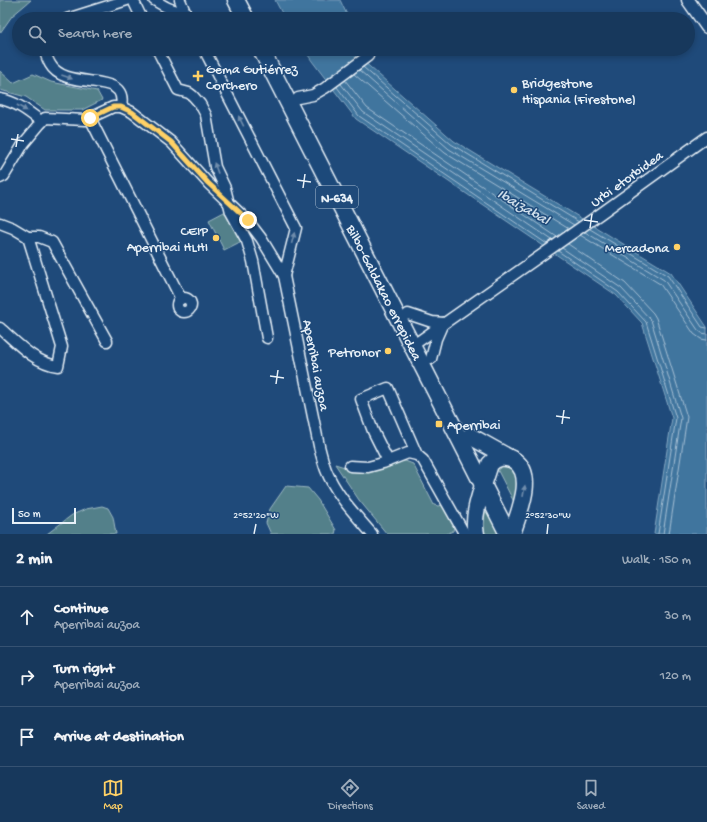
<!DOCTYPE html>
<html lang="en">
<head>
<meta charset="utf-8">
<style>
  :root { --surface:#17385c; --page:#244365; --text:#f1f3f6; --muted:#9eacbb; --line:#365272; --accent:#ffd166 }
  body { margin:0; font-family:"Gochi Hand",sans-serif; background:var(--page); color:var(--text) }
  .scale { position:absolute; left:12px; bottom:10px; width:64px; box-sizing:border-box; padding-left:4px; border:2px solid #e8f1f8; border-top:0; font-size:11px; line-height:14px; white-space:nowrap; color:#e8f1f8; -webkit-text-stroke:3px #1f4a7a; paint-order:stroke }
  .stop { position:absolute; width:12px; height:12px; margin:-9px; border:3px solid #ffd166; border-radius:50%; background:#fff }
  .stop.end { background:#ffd166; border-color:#fff; box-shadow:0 1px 4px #0008 }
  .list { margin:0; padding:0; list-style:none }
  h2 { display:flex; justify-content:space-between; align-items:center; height:52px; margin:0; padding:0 16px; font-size:17px }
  h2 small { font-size:13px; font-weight:400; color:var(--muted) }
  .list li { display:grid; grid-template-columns:26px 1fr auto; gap:12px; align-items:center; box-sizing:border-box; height:60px; padding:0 16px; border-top:1px solid var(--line) }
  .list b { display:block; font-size:15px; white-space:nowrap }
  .list p { margin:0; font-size:13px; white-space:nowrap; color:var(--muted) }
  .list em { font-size:13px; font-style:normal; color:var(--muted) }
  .icon { flex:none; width:22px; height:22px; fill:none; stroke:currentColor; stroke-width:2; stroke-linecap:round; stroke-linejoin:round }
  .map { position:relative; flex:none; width:707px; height:534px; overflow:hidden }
  .search { position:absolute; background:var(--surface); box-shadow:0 2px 6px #0003; left:12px; right:12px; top:12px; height:44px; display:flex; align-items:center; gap:10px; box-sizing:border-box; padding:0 14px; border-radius:22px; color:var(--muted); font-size:15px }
  .sheet { height:232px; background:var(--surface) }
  nav { display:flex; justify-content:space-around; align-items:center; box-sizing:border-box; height:56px; border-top:1px solid var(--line); background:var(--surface); font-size:11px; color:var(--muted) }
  nav a { display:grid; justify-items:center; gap:2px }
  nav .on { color:var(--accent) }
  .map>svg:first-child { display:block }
</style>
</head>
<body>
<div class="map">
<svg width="707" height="534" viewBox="0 0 707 534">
  <rect width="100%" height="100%" fill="#1f4a7a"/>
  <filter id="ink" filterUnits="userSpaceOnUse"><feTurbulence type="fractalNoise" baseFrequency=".025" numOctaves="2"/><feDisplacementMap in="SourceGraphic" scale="8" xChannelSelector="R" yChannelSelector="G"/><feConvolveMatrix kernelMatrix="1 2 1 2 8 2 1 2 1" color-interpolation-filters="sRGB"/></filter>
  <g filter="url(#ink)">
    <g fill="#52808a" stroke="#9db8c1">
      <polygon points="0,0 31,0 12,16 0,33"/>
      <polygon points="0,71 13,83 33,74 51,82 97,91 102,100 82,110 45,110 26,97 0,90"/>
      <polygon points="226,211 242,241 224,250 209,220"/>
      <polygon points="398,461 405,461 413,464 434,505 438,506 443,505 454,526 453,531 446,534 387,534 359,500 335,464 351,469"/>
      <polygon points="509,464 519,476 515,504 496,467"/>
      <polygon points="286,486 308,488 318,500 336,530 335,534 271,534 266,523 270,509"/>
      <polygon points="485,502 502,534 482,534 482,513"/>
      <polygon points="102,506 108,508 113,517 116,534 47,534 72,515 86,509"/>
    </g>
    <g fill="#41759e" stroke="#84a7c2">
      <polygon points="275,0 340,0 349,19 285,19"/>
      <polygon points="304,49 359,49 362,60 454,141 671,273 707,327 707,534 654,534 672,418 642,323 616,295 356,119 312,61"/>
    </g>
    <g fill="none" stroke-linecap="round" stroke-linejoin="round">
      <g stroke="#a5bfd4" stroke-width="1">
        <polyline points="363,67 451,144 579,222"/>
        <polyline points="359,70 449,149 574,225"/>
        <polyline points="354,74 445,153 569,229"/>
        <polyline points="345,80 367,108 557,237"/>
        <polyline points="341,84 363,112 552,240"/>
        <polyline points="337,87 359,116 547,244"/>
        <polyline points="590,229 668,276 702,327 707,328"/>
        <polyline points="585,232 664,280 698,330 702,333 707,334"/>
        <polyline points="580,235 660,284 694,334 701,339 707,340"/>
        <polyline points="568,244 625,283 653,313 656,318 687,417 669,534"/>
        <polyline points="562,248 621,288 651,320 681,418 663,534"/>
        <polyline points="558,251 618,292 646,322 676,418 658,534"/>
      </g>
      <defs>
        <g id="minor">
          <polyline points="133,0 142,19"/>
          <path d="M 154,0 C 164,6 173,12 185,12"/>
          <polyline points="180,0 188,19"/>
          <polyline points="67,19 127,0"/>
          <path d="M 45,49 C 45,55 47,58 50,64 C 66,93 129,68 121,107"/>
          <polyline points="157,49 178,90 189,93 193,96 200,104 206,115 215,167 225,188 231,212 247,241 253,261 267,338"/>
          <polyline points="204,49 296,228 284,276"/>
          <polyline points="298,98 313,95 325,88 368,56"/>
          <path d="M 0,99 C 17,102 29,112 42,122"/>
          <polyline points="90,118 181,299"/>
          <path d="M 0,178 L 4,176 L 24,143 L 45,118 L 85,120 L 113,107 L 121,107 L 132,112 L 171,142 L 208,183 L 248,221 L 261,238 L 284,276 L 319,446 C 321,454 323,462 326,470 C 336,495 355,514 372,534"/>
          <path d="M 0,223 L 13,228 L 28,237 L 62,347 L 58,366 C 35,363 17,343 0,328"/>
          <polyline points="28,237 39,237 52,242 107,341"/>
          <circle cx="184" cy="305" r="7"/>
          <polyline points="408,314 432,322 444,323"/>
          <polyline points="412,346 600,214 707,137"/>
          <polyline points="431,359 436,339 443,323"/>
          <polyline points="388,461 373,431 361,399 388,388 417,455"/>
          <polyline points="350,466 368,467 383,463 408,453 417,455 423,460 464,533"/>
        </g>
        <polyline id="tertiary" points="688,0 707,27"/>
        <g id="trunk">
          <polyline points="236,0 246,19"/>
          <polyline points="261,49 508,534"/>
          <path d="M 470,436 L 515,461 C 536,476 518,514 512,534"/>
          <path d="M 476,534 C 471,514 484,484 490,464 C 497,457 504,456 514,460"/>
        </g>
      </defs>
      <use href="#minor" stroke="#e8f1f8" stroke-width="13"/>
      <use href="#tertiary" stroke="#e8f1f8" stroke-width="15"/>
      <use href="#trunk" stroke="#e8f1f8" stroke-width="19"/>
      <use href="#minor" stroke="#1f4a7a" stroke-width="10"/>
      <use href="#tertiary" stroke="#1f4a7a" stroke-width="12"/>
      <use href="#trunk" stroke="#1f4a7a" stroke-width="16"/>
    </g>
    <defs><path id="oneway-solid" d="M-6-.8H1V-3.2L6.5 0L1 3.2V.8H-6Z"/></defs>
    <g fill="#6f8dac">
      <use href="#oneway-solid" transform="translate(67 77) rotate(20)"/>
      <use href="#oneway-solid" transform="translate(22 108) rotate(30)"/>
      <use href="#oneway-solid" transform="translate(241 121) rotate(-117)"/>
      <use href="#oneway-solid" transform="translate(216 168) rotate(-110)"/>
      <use href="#oneway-solid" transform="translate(293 238) rotate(-76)"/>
      <use href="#oneway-solid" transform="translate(524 491) rotate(-80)"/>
    </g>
  </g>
  <g fill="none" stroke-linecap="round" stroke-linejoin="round" filter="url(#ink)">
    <polyline stroke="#ffd166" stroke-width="5" points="90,118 113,107 121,107 132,112 171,142 208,183 248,220"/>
  </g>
  <path fill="none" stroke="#e8f1f8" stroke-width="1.5" d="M 11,139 L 24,141M 16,147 L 18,134M 297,180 L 311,182M 303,188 L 305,174M 584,220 L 598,222M 590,228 L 592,214M 270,376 L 284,378M 276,384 L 278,370M 556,416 L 570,418M 562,424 L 564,410M 254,534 L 256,524M 547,534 L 548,524"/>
  <g fill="#ffd166" stroke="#1f4a7a" stroke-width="1.5">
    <path d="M196 70h4v4h4v4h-4v4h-4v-4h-4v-4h4z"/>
    <circle cx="514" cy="90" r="4"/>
    <circle cx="216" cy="238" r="4"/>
    <circle cx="677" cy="247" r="4"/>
    <circle cx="388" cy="351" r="4"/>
    <rect x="435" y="420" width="8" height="8" rx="2"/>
  </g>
  <g text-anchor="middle" stroke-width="3" stroke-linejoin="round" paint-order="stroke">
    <rect fill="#1f4a7a" stroke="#acbfd2" stroke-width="1" x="316" y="186" width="42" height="22" rx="3"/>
    <g font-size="13" font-weight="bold" fill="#e8f1f8">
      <text x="337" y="202">N-634</text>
    </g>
    <g font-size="14" fill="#e8f1f8" stroke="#1f4a7a" text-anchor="start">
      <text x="206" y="73">Gema Gutiérrez<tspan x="206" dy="16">Corchero</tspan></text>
      <text x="522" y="87">Bridgestone<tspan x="522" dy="16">Hispania (Firestone)</tspan></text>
      <text x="208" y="235" text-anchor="end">CEIP<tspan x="208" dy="16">Aperribai HLHI</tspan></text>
      <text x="669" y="252" text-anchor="end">Mercadona</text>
      <text x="380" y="356" text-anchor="end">Petronor</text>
      <text x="447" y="429">Aperribai</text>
    </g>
    <g font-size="14" fill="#e8f1f8" stroke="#1f4a7a">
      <text transform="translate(626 178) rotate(-36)" y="5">Urbi etorbidea</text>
      <text transform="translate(385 292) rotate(63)" y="5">Bilbo-Galdakao errepidea</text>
      <text transform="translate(317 365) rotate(79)" y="5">Aperribai auzoa</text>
    </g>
    <g font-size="15" font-style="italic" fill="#cfdeea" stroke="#1f4a7a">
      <text transform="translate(524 206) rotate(30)" y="5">Ibaizabal</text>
    </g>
  </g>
  <g font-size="10" text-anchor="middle" fill="#e8f1f8" stroke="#1f4a7a" stroke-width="3" stroke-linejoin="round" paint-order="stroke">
    <text x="256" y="518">2°52'20"W</text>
    <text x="548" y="518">2°52'30"W</text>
  </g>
</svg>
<div class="scale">50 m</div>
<div class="stop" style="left:90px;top:118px"></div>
<div class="stop end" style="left:248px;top:220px"></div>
<div class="search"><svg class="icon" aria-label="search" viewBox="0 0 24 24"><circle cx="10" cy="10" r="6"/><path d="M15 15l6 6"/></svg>Search here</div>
</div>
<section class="sheet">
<h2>2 min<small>Walk · 150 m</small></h2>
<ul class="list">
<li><svg class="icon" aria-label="ahead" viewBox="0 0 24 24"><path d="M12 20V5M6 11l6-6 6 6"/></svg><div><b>Continue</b><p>Aperribai auzoa</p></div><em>30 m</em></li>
<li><svg class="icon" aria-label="right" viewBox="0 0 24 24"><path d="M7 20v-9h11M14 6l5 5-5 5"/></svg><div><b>Turn right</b><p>Aperribai auzoa</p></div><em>120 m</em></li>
<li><svg class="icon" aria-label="arrive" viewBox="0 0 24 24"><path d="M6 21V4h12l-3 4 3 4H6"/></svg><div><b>Arrive at destination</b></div></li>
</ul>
</section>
<nav>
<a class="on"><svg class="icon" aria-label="map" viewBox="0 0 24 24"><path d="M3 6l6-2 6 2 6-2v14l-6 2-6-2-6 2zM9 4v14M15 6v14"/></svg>Map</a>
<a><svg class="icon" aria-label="directions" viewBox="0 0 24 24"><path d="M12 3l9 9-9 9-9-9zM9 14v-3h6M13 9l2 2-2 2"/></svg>Directions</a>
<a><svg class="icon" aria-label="saved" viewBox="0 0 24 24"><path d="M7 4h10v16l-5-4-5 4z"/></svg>Saved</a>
</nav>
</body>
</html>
